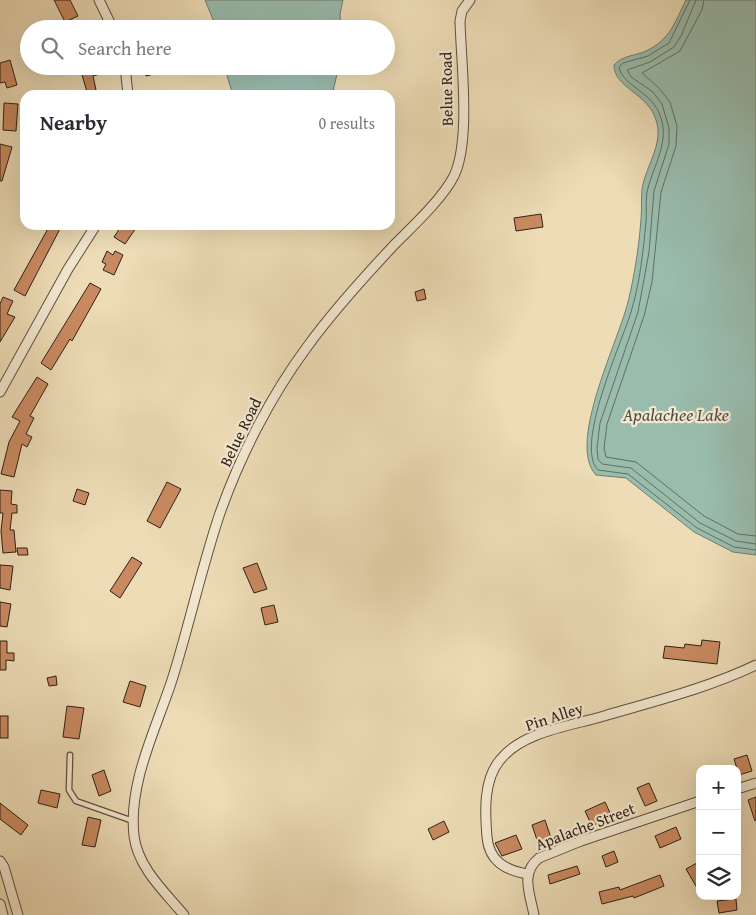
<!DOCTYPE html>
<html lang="en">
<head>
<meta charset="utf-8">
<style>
  :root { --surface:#fff; --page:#f2f2f3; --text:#2b2b33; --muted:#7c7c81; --line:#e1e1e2 }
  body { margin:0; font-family:"Gentium Book Plus",serif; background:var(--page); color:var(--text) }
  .controls { position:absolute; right:15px; bottom:15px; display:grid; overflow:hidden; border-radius:10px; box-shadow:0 5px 20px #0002 }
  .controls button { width:45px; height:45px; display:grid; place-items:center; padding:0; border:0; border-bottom:1px solid var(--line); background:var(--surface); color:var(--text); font:25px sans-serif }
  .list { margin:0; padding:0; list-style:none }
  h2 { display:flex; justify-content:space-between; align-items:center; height:65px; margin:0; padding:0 20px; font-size:21px }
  h2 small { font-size:16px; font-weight:400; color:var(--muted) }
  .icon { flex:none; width:28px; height:28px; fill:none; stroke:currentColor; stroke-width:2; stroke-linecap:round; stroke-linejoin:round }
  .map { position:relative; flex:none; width:756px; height:915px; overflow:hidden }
  .search { position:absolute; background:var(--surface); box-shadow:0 5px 20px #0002; left:20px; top:20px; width:375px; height:55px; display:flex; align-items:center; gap:12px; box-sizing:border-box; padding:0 18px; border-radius:28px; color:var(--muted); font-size:19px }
  .panel { position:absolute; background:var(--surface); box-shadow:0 5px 20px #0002; left:20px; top:90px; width:375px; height:140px; border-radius:15px }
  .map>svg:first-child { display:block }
</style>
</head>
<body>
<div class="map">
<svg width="756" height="915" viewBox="0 0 756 915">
  <rect width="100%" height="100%" fill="#eddcb6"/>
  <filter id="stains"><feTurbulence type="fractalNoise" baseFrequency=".004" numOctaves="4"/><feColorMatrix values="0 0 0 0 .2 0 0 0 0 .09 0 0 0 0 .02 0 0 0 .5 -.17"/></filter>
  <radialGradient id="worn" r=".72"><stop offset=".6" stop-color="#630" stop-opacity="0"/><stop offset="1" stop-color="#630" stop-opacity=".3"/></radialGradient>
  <g fill="#99bcad" stroke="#6f7e71">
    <polygon points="205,0 343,0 340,14 341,29 217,29"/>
    <path d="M 686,0 L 756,0 L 756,555 L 733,552 L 694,532 L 626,478 L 596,475 C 566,443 620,339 629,298 C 635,272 639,246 641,219 C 642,210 641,199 642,189 C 646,165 664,144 656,120 C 648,93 614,88 614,65 C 623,55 635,56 646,51 C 670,40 675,22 686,0 Z"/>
    <polygon points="224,66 339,66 332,95 233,95"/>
  </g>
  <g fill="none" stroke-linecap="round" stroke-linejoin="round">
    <g stroke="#646e62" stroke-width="1">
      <path d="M 690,0 L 669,43 L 648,56 L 623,63 L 619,67 C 623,87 653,91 661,118 C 669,142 654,165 648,188 C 645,198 647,211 646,222 C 643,252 640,283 631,312 C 622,342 574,446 598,470 L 628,474 L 697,528 L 734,547 L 756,550"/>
      <polyline points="696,0 681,36 674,47 650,62 627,70 631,77 653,92 662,104 669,128 669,144 654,191 649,252 638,312 600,423 597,448 598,459 602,464 631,468 700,523 736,541 756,544"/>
      <polyline points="704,0 702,10 680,51 642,73 658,87 670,102 677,126 676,146 661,192 652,282 644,316 607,424 604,448 606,457 636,462 704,516 738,534 756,536"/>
    </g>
  </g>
  <g fill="#ca8a61" stroke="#2f2018">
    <polygon points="54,0 70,0 78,16 65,22"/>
    <polygon points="10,60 17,85 7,88 5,82 0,83 0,63"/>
    <polygon points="87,66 97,66 100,74 93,76 96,90 87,92 80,68"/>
    <polygon points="144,66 156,66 158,73 146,76"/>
    <polygon points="4,103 18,104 16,131 3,130"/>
    <polygon points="0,144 12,147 2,181 0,181"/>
    <polygon points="541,214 543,227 516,231 514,218"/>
    <polygon points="50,225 62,225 25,296 14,290"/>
    <polygon points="122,225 138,225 125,244 114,237"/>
    <polygon points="107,251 113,255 115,251 123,255 114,275 103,270 106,264 102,262"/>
    <polygon points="90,283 101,289 72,341 70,339 51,370 41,363"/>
    <polygon points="424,289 426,299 417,301 415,292"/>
    <polygon points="3,297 13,301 7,314 15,317 0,342 0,304"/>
    <polygon points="37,377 48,384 30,416 34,418 26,434 32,437 27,447 22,444 14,477 1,474 9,442 20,421 12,417"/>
    <polygon points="167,482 181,489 160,528 147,521"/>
    <polygon points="77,489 89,493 85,505 73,501"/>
    <polygon points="0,490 12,491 11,504 17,505 17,513 12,513 10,530 14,530 16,552 3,553 1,531 3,513 0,513"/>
    <polygon points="17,548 27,548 28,555 18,555"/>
    <polygon points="132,557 142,563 120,598 110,591"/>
    <polygon points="257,563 267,589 254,593 243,568"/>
    <polygon points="0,565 13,566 10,590 0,588"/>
    <polygon points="0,602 11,604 7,627 0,626"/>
    <polygon points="274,605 278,622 265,625 261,608"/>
    <polygon points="702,640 720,642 717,664 663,658 665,646 684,648 685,644 701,646"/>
    <polygon points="0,641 7,641 7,653 14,653 14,661 6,660 6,670 0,670"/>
    <polygon points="56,676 57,685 49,686 47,678"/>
    <polygon points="130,681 146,686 140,707 123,702"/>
    <polygon points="67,706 84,708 79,739 63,737"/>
    <rect x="0" y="716" width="8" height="22"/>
    <polygon points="747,755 752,771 739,775 734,759"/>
    <polygon points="104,770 111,791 99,796 92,775"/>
    <polygon points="649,783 657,801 645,806 637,788"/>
    <polygon points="41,790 60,794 57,808 38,803"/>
    <polygon points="756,797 756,820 755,821 748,800"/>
    <polygon points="605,802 612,817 592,826 585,811"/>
    <polygon points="0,803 28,825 21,835 0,819"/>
    <polygon points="88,817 101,820 95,847 82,845"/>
    <polygon points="545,820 551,838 538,843 532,825"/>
    <polygon points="444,821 449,832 433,840 428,829"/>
    <polygon points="676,827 681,839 660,848 655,836"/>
    <polygon points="516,835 522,849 502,856 495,843"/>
    <polygon points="614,851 618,862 606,867 602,856"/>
    <polygon points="697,863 700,868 700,893 686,869"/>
    <polygon points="577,866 580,874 550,884 548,875"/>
    <polygon points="660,875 664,886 634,898 633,896 602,904 599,892 619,887 620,890"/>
    <polygon points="736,899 737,910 719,913 717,901"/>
  </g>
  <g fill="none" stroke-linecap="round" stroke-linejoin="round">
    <defs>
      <polyline id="service" points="70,755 69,790 76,801 133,821"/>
      <g id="minor">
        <polyline points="99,0 113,29"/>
        <polyline points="125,66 128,95"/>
        <polyline points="0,392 68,269 96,225"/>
        <polyline points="737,789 756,783"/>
        <polyline points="0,861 4,867 18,915"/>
        <path d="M 527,874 C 505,870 489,861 487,837 C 485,813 483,780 500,760 C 523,731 571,726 604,716 C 655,701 708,688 756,665"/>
        <polyline points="0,904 3,915"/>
        <path d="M 184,915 C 165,892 138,868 134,836 C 128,783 156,729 172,680 C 189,626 201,570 219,516 C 239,458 270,397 307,347 C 333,311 364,277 395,244 C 414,225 442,199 454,176 C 471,140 461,62 460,21 L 462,11 L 470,0"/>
        <path d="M 534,915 C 530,894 520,873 539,858 L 581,841 L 700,801"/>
      </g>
    </defs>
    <use href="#service" stroke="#5e4f40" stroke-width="7"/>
    <use href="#minor" stroke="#5e4f40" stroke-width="11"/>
    <use href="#service" stroke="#f3e8d0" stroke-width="4.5"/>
    <use href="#minor" stroke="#f3e8d0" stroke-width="9"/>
  </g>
  <g text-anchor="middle" stroke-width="4.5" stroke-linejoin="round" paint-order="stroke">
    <g font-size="16" fill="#2f2018" stroke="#f3e8d0">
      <text transform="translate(446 89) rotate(-91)" y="6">Belue Road</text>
      <text transform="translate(240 432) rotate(-64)" y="6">Belue Road</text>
      <text transform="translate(554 716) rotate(-18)" y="6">Pin Alley</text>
      <text transform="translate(585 826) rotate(-21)" y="6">Apalache Street</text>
    </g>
    <g font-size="18" font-style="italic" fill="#4f4f45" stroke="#f3e8d0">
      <text x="676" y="421">Apalachee Lake</text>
    </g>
  </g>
  <rect width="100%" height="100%" filter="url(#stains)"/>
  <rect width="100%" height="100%" fill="url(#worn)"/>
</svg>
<div class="controls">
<button>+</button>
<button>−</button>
<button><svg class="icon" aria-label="layers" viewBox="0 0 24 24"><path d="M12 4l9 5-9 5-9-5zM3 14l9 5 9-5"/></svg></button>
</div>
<div class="search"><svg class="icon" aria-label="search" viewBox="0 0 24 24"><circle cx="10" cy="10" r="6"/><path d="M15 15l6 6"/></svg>Search here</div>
<section class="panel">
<h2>Nearby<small>0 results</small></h2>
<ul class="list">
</ul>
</section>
</div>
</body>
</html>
